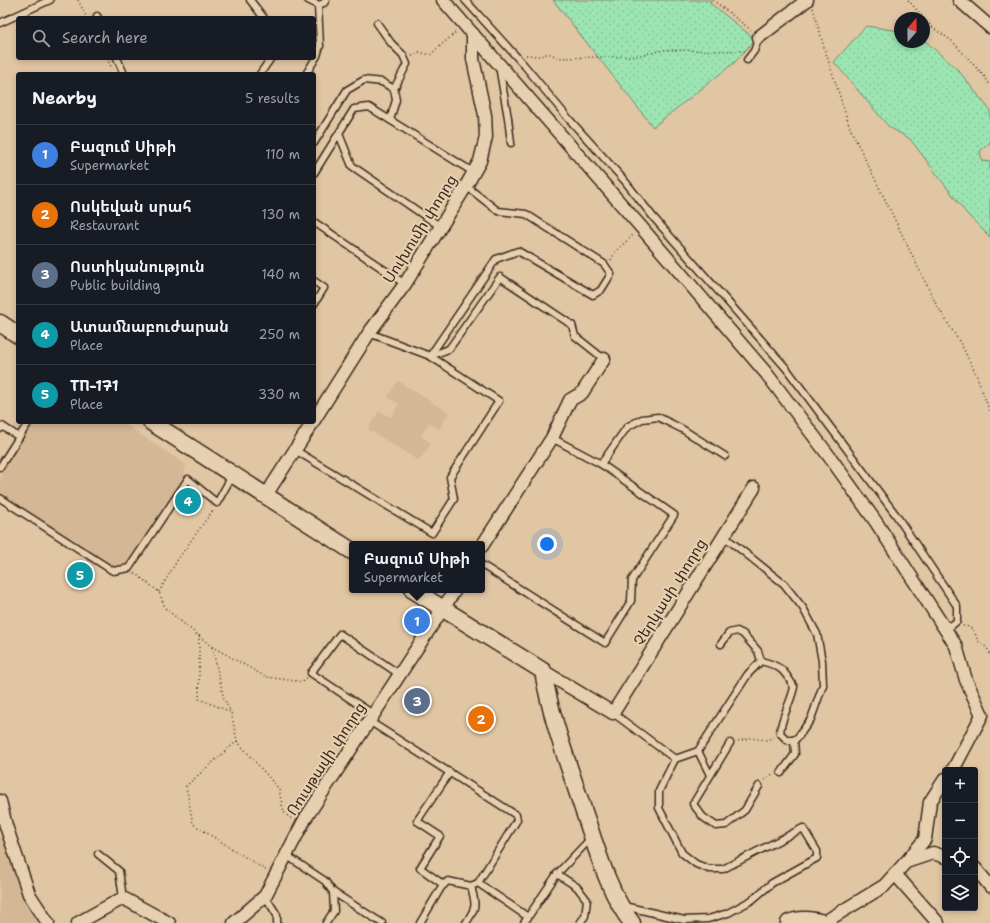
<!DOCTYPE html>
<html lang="en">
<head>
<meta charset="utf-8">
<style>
  :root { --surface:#171b24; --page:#20242c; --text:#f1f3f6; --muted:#9ea1a6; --line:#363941; --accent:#9f9995 }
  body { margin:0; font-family:"Shantell Sans","Noto Sans Armenian",sans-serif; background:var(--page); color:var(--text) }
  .controls { position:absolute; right:12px; bottom:12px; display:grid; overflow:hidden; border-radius:4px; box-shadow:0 2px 6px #0003 }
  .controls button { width:36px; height:36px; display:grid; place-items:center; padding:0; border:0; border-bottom:1px solid var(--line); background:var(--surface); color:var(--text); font:20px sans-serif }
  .compass { position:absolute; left:894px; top:12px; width:36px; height:36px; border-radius:50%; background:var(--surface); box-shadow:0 2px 6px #0003; rotate:20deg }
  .you { position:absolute; left:547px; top:544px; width:14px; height:14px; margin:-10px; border:3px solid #fff; border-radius:50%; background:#1a73e8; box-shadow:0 0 0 6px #1a73e833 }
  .badge { display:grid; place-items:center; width:26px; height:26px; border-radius:50%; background:var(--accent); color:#fff; font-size:13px; font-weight:700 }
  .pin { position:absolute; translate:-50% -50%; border:2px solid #fff; box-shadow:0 1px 4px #0006 }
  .popup { position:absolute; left:349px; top:541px; width:136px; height:52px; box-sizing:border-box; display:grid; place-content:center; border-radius:4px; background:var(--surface); filter:drop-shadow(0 1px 3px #0005); font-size:13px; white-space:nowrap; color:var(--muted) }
  .popup b { font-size:15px; color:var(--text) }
  .popup::after { content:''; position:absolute; left:50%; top:100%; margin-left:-8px; border:8px solid transparent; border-top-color:var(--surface) }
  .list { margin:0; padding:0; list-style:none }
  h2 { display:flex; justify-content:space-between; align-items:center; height:52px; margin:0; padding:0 16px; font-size:17px }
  h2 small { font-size:13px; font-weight:400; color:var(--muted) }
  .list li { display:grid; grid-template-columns:26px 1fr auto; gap:12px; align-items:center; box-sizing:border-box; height:60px; padding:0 16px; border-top:1px solid var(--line) }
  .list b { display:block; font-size:15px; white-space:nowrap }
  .list p { margin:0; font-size:13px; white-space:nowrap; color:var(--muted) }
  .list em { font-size:13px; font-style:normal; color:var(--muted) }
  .icon { flex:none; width:22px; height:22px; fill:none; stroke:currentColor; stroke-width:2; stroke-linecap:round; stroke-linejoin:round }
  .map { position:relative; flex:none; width:990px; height:923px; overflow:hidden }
  .search { position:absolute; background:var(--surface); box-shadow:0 2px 6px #0003; left:16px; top:16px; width:300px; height:44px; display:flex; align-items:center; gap:10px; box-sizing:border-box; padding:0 14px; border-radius:4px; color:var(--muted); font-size:15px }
  .panel { position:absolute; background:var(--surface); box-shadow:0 2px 6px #0003; left:16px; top:72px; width:300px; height:352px; border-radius:4px }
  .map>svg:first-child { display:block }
</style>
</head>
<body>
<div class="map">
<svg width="990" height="923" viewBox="0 0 990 923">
  <defs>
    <pattern id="grass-dots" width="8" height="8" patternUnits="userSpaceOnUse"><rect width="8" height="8" fill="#9ce5b3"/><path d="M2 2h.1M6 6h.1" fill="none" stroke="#87c59a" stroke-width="1.8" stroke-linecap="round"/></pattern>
  </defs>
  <rect width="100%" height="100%" fill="#e1c6a3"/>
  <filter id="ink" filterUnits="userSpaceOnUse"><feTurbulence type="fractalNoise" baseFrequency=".025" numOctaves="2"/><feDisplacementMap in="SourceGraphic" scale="8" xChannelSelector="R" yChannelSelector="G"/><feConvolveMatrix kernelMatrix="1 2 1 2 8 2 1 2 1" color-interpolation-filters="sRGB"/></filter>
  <g filter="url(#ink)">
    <g fill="#d4b794">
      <polygon points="398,381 449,413 439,429 429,423 421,436 431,443 419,461 368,429 379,411 391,417 399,404 387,397"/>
      <polygon points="33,422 122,422 186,465 183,480 127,564 114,567 1,494 0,483 3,470"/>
      <polygon points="0,830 20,891 39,923 0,923"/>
    </g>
    <g fill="url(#grass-dots)" stroke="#6c8868">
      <polygon points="553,0 711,0 710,3 755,39 735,62 653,127"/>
      <polygon points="866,26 900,31 900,42 924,42 924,40 958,70 990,110 990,143 980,151 982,161 990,162 990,237 967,214 910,139 889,127 834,62"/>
    </g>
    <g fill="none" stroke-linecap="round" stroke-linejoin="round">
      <defs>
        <g id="lane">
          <polyline points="250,0 264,18"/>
          <polyline points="308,0 318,5"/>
          <polyline points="465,0 524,65 568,118 624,180 654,218 786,368 896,515 957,606 957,621 951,626 944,624"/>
          <polyline points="97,16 98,18"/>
          <polyline points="0,23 50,0"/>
          <polyline points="377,23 391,43 403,55 407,64 394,89"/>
          <polyline points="117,58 124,74"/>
          <polyline points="747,60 754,51 759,37"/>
          <polyline points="499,66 508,118 511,143"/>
          <polyline points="260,74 271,58"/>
          <polyline points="306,74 317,56 320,46 318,5 324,3 326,0"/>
          <polyline points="339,134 352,166 441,227"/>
          <polyline points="314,143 347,90 364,80 382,82 394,89 396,100 390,120 473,172"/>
          <polyline points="314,173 354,109 369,107 390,120"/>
          <polyline points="314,222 405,284"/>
          <polyline points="314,281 324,288 314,304"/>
          <polyline points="430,356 496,259 518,251 593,295 601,290 611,274 604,264 526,214 498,211 466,186"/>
          <polyline points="430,356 449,349 500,277 572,325 575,336 604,359"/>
          <polyline points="0,429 2,426 19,437 29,422"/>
          <polyline points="295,450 432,533 454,499 450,477 499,401 430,356 369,333"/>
          <polyline points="601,464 627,427 642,419 658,417 682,429 725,456"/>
          <polyline points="0,467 19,437"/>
          <polyline points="0,498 113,571 129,568 188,479 217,503 233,474"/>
          <polyline points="482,565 605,643 631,601 632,580 674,515 601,464 552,438"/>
          <polyline points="721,644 729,633 737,631 743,634 758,651 761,661"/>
          <path d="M 613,713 L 675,759 L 698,751 L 748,674 L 761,661 C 781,666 784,670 794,687 C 791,703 781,717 780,733 L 787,740 L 794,740 L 798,737 L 811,719 L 823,685 L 822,661 L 817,634 L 803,608 L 784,584 L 725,537"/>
          <polyline points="373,714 311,673 340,634 399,674"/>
          <polyline points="369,721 516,815 517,820 478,883 471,886 448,881 442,886 420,923"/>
          <polyline points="730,743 693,804 703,817 716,826 726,825 745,810 759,786"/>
          <polyline points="698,751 710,775"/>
          <polyline points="781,773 795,754 794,740"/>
          <polyline points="98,854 119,871 123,898"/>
          <polyline points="286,855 325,881 333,892 382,923"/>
          <polyline points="557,874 577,887 587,900 585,916 580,923"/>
          <polyline points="478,883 528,917"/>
          <polyline points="444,885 420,868 440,836 417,821 450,772"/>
          <polyline points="265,896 277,915 277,923"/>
          <polyline points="624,906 684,920 708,919 728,913 752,900 772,883 817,858 817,851 803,828 723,869 709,869 696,864 682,853 659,808 659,791 675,759"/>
          <polyline points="326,923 334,911 333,892"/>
          <path d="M 466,923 C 477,906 476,906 471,886"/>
          <polyline points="524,923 557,874 591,838"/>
        </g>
        <g id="street">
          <polyline points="443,0 641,227 766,373 832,460 876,522 956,646 966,680 982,715 953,770"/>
          <polyline points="959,0 990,27"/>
          <polyline points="759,37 807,0"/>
          <polyline points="314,420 369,333 405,284 466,186 480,161 486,137 485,115 473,59 473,34"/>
          <polyline points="266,495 313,422"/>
          <polyline points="482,546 552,438 570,400 582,393 604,359"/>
          <polyline points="543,671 613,713 754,488"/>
          <polyline points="0,801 6,826 29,894 48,923"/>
          <polyline points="907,861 925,839 930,802 945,779"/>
          <polyline points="975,868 990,886"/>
          <polyline points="895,874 938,923"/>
          <polyline points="78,923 123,898 169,923"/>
          <polyline points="234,923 265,896 305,819 455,590"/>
          <polyline points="823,923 884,886 906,862 933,853 945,857"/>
        </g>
        <g id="secondary">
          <polyline points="0,323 18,335"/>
          <polyline points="151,422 352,551"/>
          <path d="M 413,590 L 543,671 C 551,719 568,763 583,809 C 595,843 609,895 632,923"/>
          <path d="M 789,923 C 800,918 812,920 824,923"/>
        </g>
      </defs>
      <use href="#lane" stroke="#3b2a1e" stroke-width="9"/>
      <use href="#street" stroke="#3b2a1e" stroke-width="15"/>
      <use href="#secondary" stroke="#3b2a1e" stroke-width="19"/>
      <g stroke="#3b2a1e" stroke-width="1.5" stroke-dasharray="1 3" stroke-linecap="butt">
        <polyline points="78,0 87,18"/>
        <polyline points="713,0 751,30"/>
        <polyline points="908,0 932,27 952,41 985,77 990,86"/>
        <polyline points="813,8 823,44 850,128 936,304 962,346 976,374 990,412"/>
        <path d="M 526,55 C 535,55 539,58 548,53 L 559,58 L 637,56 L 664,50 L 745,51"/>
        <polyline points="412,56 419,52 430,55 456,32"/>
        <polyline points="107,58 112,69"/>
        <polyline points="611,260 615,252 633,235"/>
        <polyline points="135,573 159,592 165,608 211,646 266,677 303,682 306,678"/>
        <polyline points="159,592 178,559 213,510"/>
        <polyline points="963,626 970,627 975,633 978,641 987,648 990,654"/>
        <polyline points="199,635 199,699 231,712 237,741 186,786 193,824 267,871"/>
        <polyline points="212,647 224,699 231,712"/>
        <polyline points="237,741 279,789 282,805 285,814 292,819"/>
        <polyline points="738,741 750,738 767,740 773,737"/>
        <polyline points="765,780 771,775 773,774"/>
      </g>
      <use href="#lane" stroke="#e7d0b0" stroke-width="6"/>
      <use href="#street" stroke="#e7d0b0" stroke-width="12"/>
      <use href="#secondary" stroke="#e7d0b0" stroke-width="16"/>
    </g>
  </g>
  <g text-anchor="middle" stroke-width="4" stroke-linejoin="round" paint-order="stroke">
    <g font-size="15" fill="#3b2a1e" stroke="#e7d0b0">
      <text transform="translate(420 229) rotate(-58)" y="5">Սուխումի փողոց</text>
      <text transform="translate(670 592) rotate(-58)" y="5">Չերկասի փողոց</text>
      <text transform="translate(326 759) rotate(-57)" y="5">Ռուսթավի փողոց</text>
    </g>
  </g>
</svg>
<div class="controls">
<button>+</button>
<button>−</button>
<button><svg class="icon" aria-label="locate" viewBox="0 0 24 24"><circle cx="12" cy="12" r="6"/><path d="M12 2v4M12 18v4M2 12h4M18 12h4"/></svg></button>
<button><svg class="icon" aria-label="layers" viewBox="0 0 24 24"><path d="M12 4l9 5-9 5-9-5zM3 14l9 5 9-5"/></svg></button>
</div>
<svg class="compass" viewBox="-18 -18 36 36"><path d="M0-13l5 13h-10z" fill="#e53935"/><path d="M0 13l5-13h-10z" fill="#9ea1a6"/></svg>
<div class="you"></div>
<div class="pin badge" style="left:417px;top:621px;background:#3f7fe0">1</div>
<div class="popup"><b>Բազում Սիթի</b>Supermarket</div>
<div class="pin badge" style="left:481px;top:719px;background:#e8710a">2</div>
<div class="pin badge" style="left:417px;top:701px;background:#5c6f8a">3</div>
<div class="pin badge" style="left:188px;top:501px;background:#0f9aa8">4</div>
<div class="pin badge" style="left:80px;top:575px;background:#0f9aa8">5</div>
<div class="search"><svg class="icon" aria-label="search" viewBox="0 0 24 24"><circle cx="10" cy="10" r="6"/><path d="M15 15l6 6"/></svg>Search here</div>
<section class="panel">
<h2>Nearby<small>5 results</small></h2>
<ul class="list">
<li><span class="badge" style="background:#3f7fe0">1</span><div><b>Բազում Սիթի</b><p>Supermarket</p></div><em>110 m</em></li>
<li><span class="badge" style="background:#e8710a">2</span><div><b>Ոսկեվան սրահ</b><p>Restaurant</p></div><em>130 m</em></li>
<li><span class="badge" style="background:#5c6f8a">3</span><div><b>Ոստիկանություն</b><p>Public building</p></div><em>140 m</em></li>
<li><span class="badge" style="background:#0f9aa8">4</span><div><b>Ատամնաբուժարան</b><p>Place</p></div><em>250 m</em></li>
<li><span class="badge" style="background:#0f9aa8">5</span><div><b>ТП-171</b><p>Place</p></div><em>330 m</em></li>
</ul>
</section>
</div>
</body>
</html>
